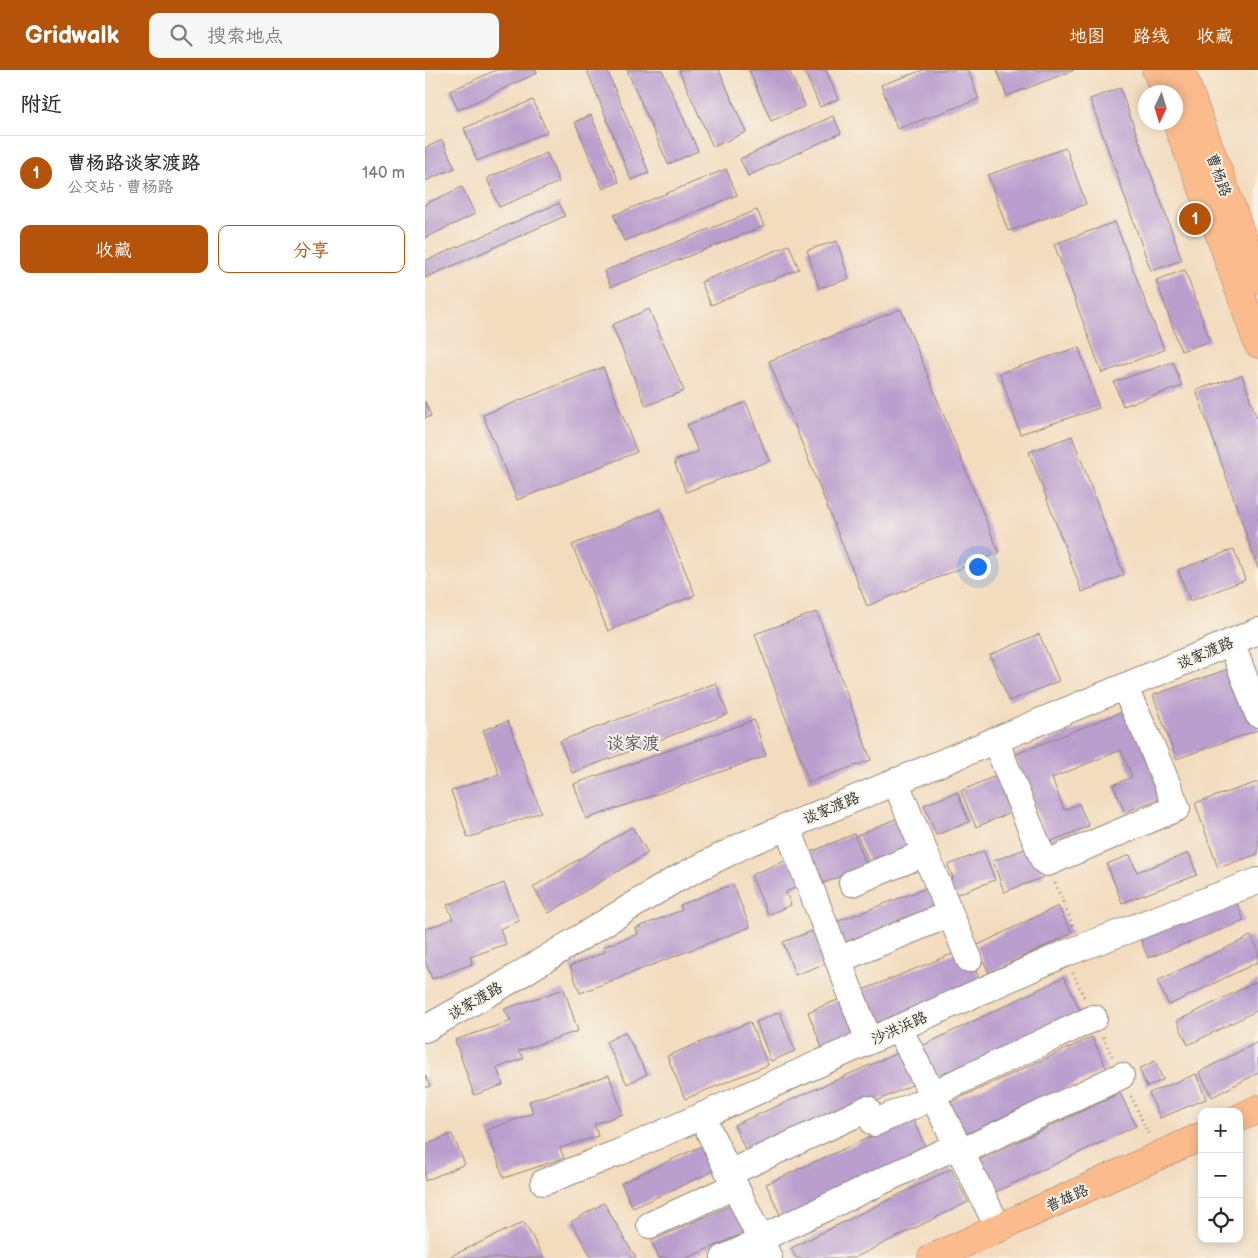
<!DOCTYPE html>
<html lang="zh">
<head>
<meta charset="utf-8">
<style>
  :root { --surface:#fff; --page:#f7f7f7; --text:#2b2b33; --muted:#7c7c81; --line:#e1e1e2; --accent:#b45309 }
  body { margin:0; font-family:"Balsamiq Sans","LXGW WenKai TC",sans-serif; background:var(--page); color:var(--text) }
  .controls { position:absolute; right:15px; bottom:15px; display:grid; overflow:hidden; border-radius:10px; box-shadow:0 2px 12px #0003 }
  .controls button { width:45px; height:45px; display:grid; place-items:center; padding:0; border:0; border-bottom:1px solid var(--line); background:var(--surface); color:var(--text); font:25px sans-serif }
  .compass { position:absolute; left:713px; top:15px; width:45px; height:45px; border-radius:50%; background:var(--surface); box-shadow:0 2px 12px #0003; rotate:184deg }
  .you { position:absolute; left:552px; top:496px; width:18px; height:18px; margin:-12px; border:4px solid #fff; border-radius:50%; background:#1a73e8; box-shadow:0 0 0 8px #1a73e833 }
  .badge { display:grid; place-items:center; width:32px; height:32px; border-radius:50%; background:var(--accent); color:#fff; font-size:16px; font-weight:700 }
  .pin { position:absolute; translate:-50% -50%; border:2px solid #fff; box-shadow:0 1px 5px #0006 }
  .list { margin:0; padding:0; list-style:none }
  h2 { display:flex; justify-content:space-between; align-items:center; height:65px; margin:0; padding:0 20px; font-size:21px }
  h2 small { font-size:16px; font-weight:400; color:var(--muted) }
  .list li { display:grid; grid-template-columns:32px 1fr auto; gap:15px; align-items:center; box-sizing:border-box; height:75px; padding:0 20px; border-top:1px solid var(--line) }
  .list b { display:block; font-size:19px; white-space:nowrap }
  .list p { margin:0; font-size:16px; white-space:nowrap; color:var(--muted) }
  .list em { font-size:16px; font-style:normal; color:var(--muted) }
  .actions { display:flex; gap:10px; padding:15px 20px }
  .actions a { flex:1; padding:11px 0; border:1px solid var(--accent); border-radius:10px; text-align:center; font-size:18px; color:var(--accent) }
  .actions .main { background:var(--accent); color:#fff }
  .icon { flex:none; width:28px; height:28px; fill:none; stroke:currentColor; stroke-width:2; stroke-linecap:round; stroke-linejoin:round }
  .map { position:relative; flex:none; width:833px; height:1188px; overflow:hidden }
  header { display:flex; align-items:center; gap:30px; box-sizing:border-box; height:70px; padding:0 25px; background:var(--accent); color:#fff }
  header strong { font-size:24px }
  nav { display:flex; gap:28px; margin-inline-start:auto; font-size:18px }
  .search { width:350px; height:45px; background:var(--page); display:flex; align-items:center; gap:12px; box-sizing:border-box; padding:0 18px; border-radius:10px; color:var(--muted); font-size:19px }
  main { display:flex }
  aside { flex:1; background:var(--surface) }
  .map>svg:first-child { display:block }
</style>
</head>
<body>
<header>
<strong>Gridwalk</strong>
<div class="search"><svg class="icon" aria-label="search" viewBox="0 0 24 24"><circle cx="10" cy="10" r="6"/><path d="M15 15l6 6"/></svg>搜索地点</div>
<nav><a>地图</a><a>路线</a><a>收藏</a></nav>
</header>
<main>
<aside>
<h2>附近<small></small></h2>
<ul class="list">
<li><span class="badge">1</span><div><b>曹杨路谈家渡路</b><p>公交站 · 曹杨路</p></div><em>140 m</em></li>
</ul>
<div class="actions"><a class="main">收藏</a><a>分享</a></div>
</aside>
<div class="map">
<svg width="833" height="1188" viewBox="0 0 833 1188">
  <rect width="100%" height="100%" fill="#f7f3e8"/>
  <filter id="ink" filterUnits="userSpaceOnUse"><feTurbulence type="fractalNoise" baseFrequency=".02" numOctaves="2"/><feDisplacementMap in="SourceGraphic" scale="10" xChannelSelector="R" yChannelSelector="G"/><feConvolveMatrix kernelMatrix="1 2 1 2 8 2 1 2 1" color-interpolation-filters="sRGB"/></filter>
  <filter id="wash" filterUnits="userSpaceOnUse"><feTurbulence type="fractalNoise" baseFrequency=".0096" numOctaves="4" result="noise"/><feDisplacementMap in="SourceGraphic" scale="20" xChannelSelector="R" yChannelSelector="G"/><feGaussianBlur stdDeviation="1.12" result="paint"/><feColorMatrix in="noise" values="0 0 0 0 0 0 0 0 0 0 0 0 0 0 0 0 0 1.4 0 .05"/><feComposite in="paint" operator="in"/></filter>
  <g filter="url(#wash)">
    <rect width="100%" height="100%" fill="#f3dcbe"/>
    <g id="blocks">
      <g fill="#ba9fce">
        <polygon points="71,0 111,0 112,3 33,40 25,21"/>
        <polygon points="162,0 182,0 224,103 206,110"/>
        <polygon points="202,0 237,0 273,81 243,94"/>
        <polygon points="254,0 294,0 321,62 288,77"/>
        <polygon points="324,0 364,0 380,36 346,51"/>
        <polygon points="379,0 401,0 413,29 395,37"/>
        <polygon points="498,0 543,0 554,29 472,59 456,15"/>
        <polygon points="572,0 649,0 582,26"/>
        <polygon points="695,18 757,190 726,201 665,29"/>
        <polygon points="108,30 122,62 52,91 39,58"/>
        <polygon points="166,45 194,112 178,119 150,52"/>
        <polygon points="408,46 416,63 323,106 315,89"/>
        <polygon points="17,70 30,98 0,111 0,78"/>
        <polygon points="641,78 661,134 583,161 563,105"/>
        <polygon points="122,83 134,112 74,137 62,108"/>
        <polygon points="301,99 312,125 199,171 189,145"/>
        <polygon points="37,117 50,144 0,168 0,134"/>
        <polygon points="134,133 140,146 0,208 0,191"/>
        <polygon points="332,140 339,156 186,217 179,201"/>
        <polygon points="690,152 739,280 677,303 629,174"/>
        <polygon points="412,171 424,209 394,218 382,180"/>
        <polygon points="364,175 374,199 286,235 276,212"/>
        <polygon points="760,200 785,271 756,281 731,210"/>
        <polygon points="224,239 259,321 221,336 187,255"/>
        <polygon points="476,239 574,483 442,536 344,291"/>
        <polygon points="654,277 674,338 595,364 575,303"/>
        <polygon points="748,292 757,316 698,336 689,312"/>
        <polygon points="178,297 212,382 92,430 58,345"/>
        <polygon points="817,305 833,352 833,498 771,320"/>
        <polygon points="0,331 6,346 0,348"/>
        <polygon points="321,332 344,391 261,422 249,391 273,382 262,355"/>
        <polygon points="647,366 699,505 657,522 604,382"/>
        <polygon points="235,439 270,525 183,561 147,475"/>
        <polygon points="809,479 820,510 765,531 753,500"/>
        <polygon points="392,542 446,690 384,712 330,564"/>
        <polygon points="614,564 634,611 584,631 565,585"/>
        <polygon points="812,596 833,657 833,660 751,689 728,625"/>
        <polygon points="291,613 303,644 147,703 135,671"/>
        <polygon points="706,638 742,726 700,742 688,715 707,707 696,680 627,708 639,740 654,734 664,756 624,772 589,685"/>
        <polygon points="329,650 341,686 161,749 149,714"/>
        <polygon points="83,651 116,742 43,768 26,721 74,704 58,660"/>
        <polygon points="577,703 592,740 551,757 536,721"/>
        <polygon points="833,712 833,784 793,798 770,733"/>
        <polygon points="532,722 544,752 511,765 499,735"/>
        <polygon points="487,742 499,772 445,794 432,765"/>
        <polygon points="207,757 223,783 124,843 108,817"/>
        <polygon points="429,764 442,795 399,813 394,802 385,806 372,817 361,822 366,835 343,845 326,805 376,784 383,783"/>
        <polygon points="608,776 619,807 579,822 568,791"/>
        <polygon points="559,781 570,810 522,828 529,845 370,905 358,872 528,808 523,795"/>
        <polygon points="764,783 772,805 697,833 682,794 705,785 712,802"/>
        <polygon points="79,813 94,851 75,859 81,874 45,887 47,894 7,909 0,891 0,859 28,849 22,835"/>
        <polygon points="308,814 325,857 155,923 145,896 180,882 178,877 213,864 211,858 257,840 255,835"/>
        <polygon points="811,831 819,851 723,888 715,868"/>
        <polygon points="633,836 647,863 564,903 551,876"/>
        <polygon points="826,866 833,879 833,892 744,935 732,911"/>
        <polygon points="542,878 557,916 398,980 383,942"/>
        <polygon points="639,907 656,942 512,1012 495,977"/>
        <polygon points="833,911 833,940 763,975 752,951"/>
        <polygon points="139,919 153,961 93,981 99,988 72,998 78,1015 49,1025 30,970 86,951 79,939"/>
        <polygon points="355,942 370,981 346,991 331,952"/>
        <polygon points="325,952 343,995 260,1029 242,986"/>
        <polygon points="200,962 222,1004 202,1014 181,972"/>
        <polygon points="667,967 682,999 539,1065 524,1033"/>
        <polygon points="833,972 833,1003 787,1027 774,1002"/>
        <polygon points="479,980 494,1012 324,1088 309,1055"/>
        <polygon points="730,991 738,1010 722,1017 714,999"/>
        <polygon points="771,1004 781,1029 735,1048 724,1023"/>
        <polygon points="0,1005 5,1016 0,1018"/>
        <polygon points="184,1005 198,1044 169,1054 173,1066 135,1078 139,1088 79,1108 62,1060 108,1043 104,1031"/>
        <polygon points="695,1023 711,1056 564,1125 548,1093"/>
        <polygon points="487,1048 503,1083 357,1149 341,1114"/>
        <polygon points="27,1064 40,1094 0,1111 0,1075"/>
        <polygon points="285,1072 297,1097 208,1138 196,1113"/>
        <polygon points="526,1099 543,1132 429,1188 371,1188 366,1178"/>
        <polygon points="313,1132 326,1160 262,1188 234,1188 226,1171"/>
        <polygon points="179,1133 211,1188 167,1188 146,1152"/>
        <polygon points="99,1152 119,1188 22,1188"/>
      </g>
    </g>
  </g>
  <g filter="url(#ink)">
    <use href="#blocks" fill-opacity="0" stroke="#8f8474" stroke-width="1"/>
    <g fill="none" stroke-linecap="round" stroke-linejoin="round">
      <defs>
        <g id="minor">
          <polyline points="806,572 833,644"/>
          <polyline points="570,670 619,791 622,793 752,738 724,670 699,617"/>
          <polyline points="470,711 544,889"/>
          <polyline points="362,756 444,971"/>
          <polyline points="427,813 500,783"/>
          <polyline points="413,890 525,844"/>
          <polyline points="474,958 574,1159"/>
          <polyline points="0,959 73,918 248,811 285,792 321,774 833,561"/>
          <polyline points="507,1024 669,948"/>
          <polyline points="277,1046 344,1188"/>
          <polyline points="536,1082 696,1006"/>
          <polyline points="304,1103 442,1039 449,1053 508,1027"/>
          <polyline points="119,1112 195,1082 277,1046 639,884 833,811"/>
          <polyline points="225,1155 310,1116"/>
          <polyline points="335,1169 533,1075"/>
          <polyline points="299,1188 336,1171"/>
        </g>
        <g id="major">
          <polyline points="731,0 740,22"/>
          <polyline points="756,0 833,210"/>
          <polyline points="750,49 787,143 833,274"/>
          <polyline points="814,1048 833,1039"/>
          <polyline points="507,1188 777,1066"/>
        </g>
      </defs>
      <use href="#minor" stroke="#8f8474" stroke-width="28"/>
      <use href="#major" stroke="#8f8474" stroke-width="29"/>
      <g stroke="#8f8474" stroke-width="3" stroke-dasharray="1 4" stroke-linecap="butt">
        <polyline points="630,813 649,858"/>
        <polyline points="648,903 659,927"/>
        <polyline points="678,967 687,986"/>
        <polyline points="706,1026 724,1065"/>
      </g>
      <use href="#minor" stroke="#fff" stroke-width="26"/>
      <use href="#major" stroke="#fbbb8d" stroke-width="28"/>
    </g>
  </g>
  <g text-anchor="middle" stroke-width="4" stroke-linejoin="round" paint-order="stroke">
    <g font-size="15" fill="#2b2b2b" stroke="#f7f3e8">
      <text transform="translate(794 105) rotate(70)" y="5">曹杨路</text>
      <text transform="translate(780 583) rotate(-23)" y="5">谈家渡路</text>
      <text transform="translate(406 738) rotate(-23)" y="5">谈家渡路</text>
      <text transform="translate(50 931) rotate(-30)" y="5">谈家渡路</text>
      <text transform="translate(474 958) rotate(-24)" y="5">沙洪浜路</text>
      <text transform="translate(642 1128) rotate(-24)" y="5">普雄路</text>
    </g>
    <g font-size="18" fill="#5d5464" stroke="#f7f3e8">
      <text x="208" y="679">谈家渡</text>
    </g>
  </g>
</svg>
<div class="controls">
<button>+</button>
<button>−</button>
<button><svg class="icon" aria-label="locate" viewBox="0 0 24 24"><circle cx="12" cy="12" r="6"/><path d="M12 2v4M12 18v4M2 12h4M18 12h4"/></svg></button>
</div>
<svg class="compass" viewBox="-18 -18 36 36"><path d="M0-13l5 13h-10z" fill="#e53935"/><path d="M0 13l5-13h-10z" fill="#7c7c81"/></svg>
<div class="you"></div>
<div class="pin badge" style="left:770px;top:149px">1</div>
</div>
</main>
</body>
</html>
